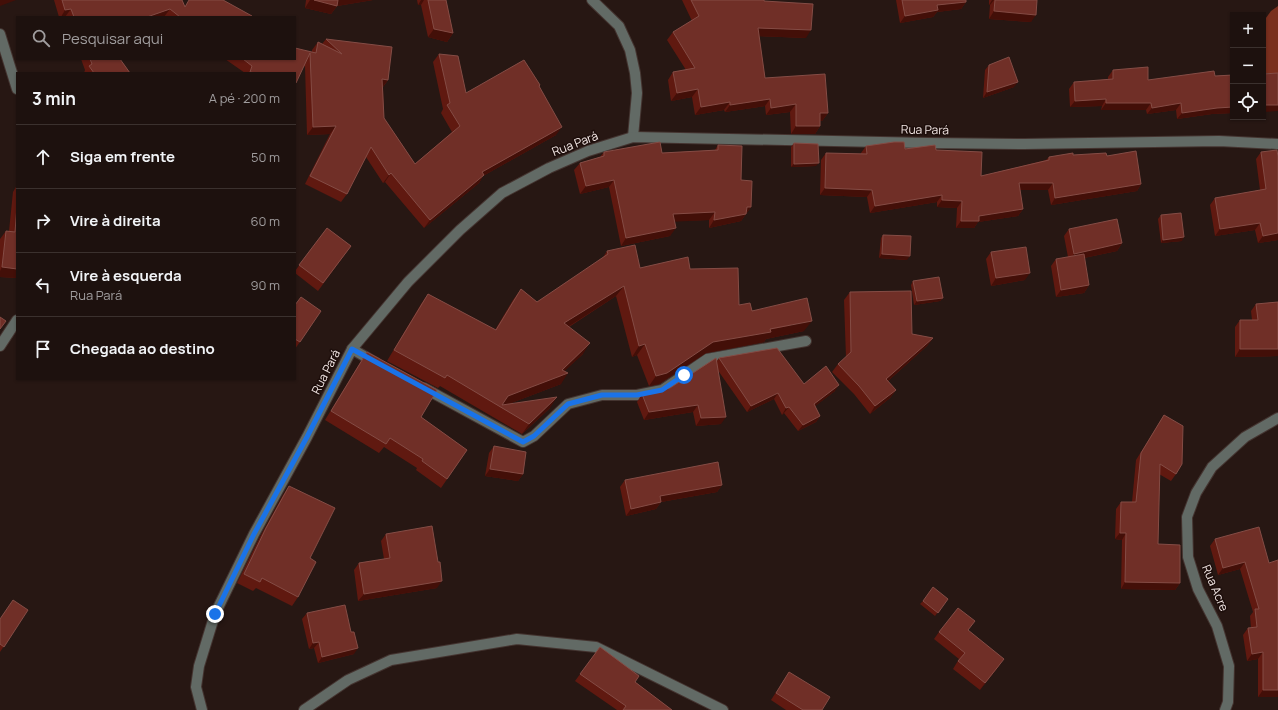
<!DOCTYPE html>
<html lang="pt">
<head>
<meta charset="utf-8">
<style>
  :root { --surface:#1d110e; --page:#2a1f1c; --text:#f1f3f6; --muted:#a09d9e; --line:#3b312e }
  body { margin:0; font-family:Manrope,sans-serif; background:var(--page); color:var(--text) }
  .controls { position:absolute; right:12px; top:12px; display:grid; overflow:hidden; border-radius:0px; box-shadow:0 1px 3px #0004 }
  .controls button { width:36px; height:36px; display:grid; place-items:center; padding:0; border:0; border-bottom:1px solid var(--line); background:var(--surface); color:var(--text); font:20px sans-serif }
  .stop { position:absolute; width:12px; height:12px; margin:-9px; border:3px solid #1a73e8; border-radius:50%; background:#fff }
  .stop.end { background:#1a73e8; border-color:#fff; box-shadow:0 1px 4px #0008 }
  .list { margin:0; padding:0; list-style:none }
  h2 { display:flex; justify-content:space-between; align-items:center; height:52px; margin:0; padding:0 16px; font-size:17px }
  h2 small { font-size:13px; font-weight:400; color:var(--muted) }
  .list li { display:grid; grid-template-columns:26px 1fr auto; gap:12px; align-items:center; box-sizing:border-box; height:64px; padding:0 16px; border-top:1px solid var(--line) }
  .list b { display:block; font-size:15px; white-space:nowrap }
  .list p { margin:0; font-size:13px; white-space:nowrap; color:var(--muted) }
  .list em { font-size:13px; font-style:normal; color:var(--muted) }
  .icon { flex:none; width:22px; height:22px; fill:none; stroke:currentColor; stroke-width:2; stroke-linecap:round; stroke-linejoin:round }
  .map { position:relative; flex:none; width:1278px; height:710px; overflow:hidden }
  .search { position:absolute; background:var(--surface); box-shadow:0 1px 3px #0004; left:16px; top:16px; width:280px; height:44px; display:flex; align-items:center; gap:10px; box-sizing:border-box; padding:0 14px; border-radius:0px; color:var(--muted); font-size:15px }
  .panel { position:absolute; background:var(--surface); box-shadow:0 1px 3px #0004; left:16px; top:72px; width:280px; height:308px; border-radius:0px }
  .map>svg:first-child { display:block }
</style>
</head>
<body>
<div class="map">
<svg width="1278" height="710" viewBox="0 0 1278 710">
  <rect width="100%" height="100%" fill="#271713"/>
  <polygon fill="#7a2f1e" points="1278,6 1278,74 1263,73 1263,22 1271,11"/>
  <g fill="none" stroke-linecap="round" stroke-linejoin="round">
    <defs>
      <g id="minor">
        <polyline points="592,0 619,26 630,50 635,73 637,93 633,137"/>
        <polyline points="0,34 17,89"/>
        <polyline points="0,346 17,320"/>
        <polyline points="352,349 376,363"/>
        <polyline points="424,388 523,442 534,436 568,404 602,395 637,395 662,390 707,359 806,341"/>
        <polyline points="202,710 196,687 199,666 215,614 254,534 307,437 352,349 408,282 460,230 502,193 549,168 588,151 633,137 928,143 1024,144 1219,141 1278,144"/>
        <polyline points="304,710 348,680 391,660 517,639 596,647 723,710"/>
        <polyline points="1225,710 1228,702 1229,666 1217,626 1198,589 1188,557 1187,517 1196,493 1212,467 1245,437 1278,418"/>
      </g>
    </defs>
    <use href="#minor" stroke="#443430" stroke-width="12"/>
    <use href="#minor" stroke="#626a65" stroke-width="10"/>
  </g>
  <g fill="#601910">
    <polygon points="54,0 182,0 185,7 251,17 59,17"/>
    <polygon points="306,0 373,0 337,6 331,14 305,8"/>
    <polygon points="417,0 446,0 453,33 447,42 428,37 421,5 418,5"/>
    <polygon points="682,0 764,0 764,1 806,38 759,36 765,78 828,113 822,121 820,121 820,126 815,134 791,134 790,112 766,115 765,106 725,112 724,110 695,115 692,97 671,101 668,80 673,72 686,70 667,40 673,32 692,21"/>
    <polygon points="896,0 966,0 966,2 961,9 937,12 933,17 900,23"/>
    <polygon points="989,0 1037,0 1031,22 989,19 990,5 989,5"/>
    <polygon points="326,39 388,80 383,87 384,118 415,164 452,132 441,113 443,109 433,62 439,54 466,93 540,85 539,87 556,135 483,176 479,183 424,228 385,182 383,183 366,157 347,194 341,202 305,184 330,134 307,135 305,66 295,73 245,73 225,59 295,59 312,52 312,50 318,42 322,44"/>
    <polygon points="81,59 120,59 130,73 84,73 85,70"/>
    <polygon points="989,65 1014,87 983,98 985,70"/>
    <polygon points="1113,70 1148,80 1233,75 1233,113 1212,114 1177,119 1176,110 1147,114 1146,110 1101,110 1102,106 1070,107 1069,89 1074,82 1108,80 1108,77"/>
    <polygon points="794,143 816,166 791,167 791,147"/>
    <polygon points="718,145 741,180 751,207 741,221 709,228 709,220 675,221 670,236 621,246 609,187 580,194 574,170 580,163 600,157 604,152 662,153 715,150"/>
    <polygon points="866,146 905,149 936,150 981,176 1046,160 1049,157 1073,155 1107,156 1141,184 1137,191 1051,205 1048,190 1020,190 1023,209 1018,216 978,222 974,228 956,228 957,208 937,207 937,202 870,213 867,197 820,195 821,160 826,153 861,154 861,153"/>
    <polygon points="1261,152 1278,240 1258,243 1255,230 1215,236 1210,205 1215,198 1260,190 1256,159"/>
    <polygon points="17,185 17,278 0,277 0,239 6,231 9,231 13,192"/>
    <polygon points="1161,215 1182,241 1161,243 1158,219"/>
    <polygon points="327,228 351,246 318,291 295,273 295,271"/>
    <polygon points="1069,229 1122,243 1117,251 1084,258 1089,285 1084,293 1056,297 1051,266 1056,259 1068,257 1064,236"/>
    <polygon points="883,235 907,260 879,258 881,238"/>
    <polygon points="607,251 640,268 690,269 739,305 804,331 766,339 764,342 706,353 659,384 649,386 637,355 632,357 616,296 569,327 583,354 564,371 561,384 506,405 550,408 522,434 440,386 438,388 387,361 421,304 428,294 495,330 513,300 521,289 537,302 602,259"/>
    <polygon points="991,252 1025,280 991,286 986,259"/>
    <polygon points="913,281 943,298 940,301 914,305 911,285"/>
    <polygon points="850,292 912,334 933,338 927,346 888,381 896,390 890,398 870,414 854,394 832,372 838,364 846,358 844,300"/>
    <polygon points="1278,302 1278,356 1235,357 1235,327 1240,320 1252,320 1251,311 1256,304"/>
    <polygon points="295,305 321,311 295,349"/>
    <polygon points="367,352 421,417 467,450 441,488 416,470 417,468 384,447 379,453 325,420 361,361"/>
    <polygon points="719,358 804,384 835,391 815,406 820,416 816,422 798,431 784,413 782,415 774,399 747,412 717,369 721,424 696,426 693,412 644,420 637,402 642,394 670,388 716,362"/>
    <polygon points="1164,415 1176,474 1171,481 1159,474 1158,544 1180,583 1175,590 1121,589 1122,540 1115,539 1116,509 1121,502 1132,502 1136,460"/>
    <polygon points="494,446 523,474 518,481 485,476 489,453"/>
    <polygon points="625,480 722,485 717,492 661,502 656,509 626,516 620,487"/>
    <polygon points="289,486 310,558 298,597 292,606 256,588 253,591 237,583 260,537 283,495"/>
    <polygon points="386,534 437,588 358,601 354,570 359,563 384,559 381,541"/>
    <polygon points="1215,539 1269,563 1278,560 1278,697 1258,697 1258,659 1247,661 1243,635 1248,628 1251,628 1250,616 1253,612 1240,569 1218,575 1210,546"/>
    <polygon points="948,599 935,616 920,604 923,601"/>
    <polygon points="28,610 0,652 0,619"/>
    <polygon points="307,613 354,654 318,663 314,648 309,649 302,619"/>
    <polygon points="968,631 999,666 980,690 953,669 959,659 934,639 939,632"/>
    <polygon points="600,647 635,682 672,710 617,710 575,681"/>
    <polygon points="789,672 822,710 786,710 771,700"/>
  </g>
  <g fill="#430f08">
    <polygon points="0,0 16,0 0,6"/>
    <polygon points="310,0 373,0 337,6 331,14 305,8"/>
    <polygon points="421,0 424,0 421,5 418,5"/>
    <polygon points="992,0 994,0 990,5 989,5"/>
    <polygon points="966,2 961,9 937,12 933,17 900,23 905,16 937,5"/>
    <polygon points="71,9 65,17 61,17 65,10"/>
    <polygon points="170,9 164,17 147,17"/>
    <polygon points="994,11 1036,15 1031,22 989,19"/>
    <polygon points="758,28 811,30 806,38 753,36"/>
    <polygon points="434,29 453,33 447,42 428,37"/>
    <polygon points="382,79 388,80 382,88"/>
    <polygon points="1018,82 1014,87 983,98 987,92"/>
    <polygon points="698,89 692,97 671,101 677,93"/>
    <polygon points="770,99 765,106 725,112 730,105"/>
    <polygon points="1106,99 1102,106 1070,107 1075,101"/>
    <polygon points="730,102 724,110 695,115 701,107"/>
    <polygon points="1106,103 1151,103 1146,110 1101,110"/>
    <polygon points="1181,103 1176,110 1147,114 1152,108"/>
    <polygon points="796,104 790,112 766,115 771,108"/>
    <polygon points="1263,105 1278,105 1278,111 1263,112"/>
    <polygon points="1233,107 1233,113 1212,114 1177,119 1182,113 1217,108"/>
    <polygon points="820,113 828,113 822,121 814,121"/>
    <polygon points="336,126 330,134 307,135 313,127"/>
    <polygon points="796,126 820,126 815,134 791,134"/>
    <polygon points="562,127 556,135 483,176 479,183 424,228 430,220 482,172"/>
    <polygon points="819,163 816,166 791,167 794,164"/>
    <polygon points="391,173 385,182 383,183 389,175"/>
    <polygon points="614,180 609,187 580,194 586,186"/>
    <polygon points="1019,183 1053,183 1048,190 1014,190"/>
    <polygon points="1141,184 1137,191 1051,205 1055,198"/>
    <polygon points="825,188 872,190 867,197 820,195"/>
    <polygon points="942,195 937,202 870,213 875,206"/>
    <polygon points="942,200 962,201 957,208 937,207"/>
    <polygon points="747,207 751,207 741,221 709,228 714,220"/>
    <polygon points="1023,209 1018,216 978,222 974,228 956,228 961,221 979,216"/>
    <polygon points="715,212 709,220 668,222 673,214"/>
    <polygon points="1260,223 1255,230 1215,236 1220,229"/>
    <polygon points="676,228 670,236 621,246 626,238"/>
    <polygon points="1278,233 1278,240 1258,243 1263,236"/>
    <polygon points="1184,237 1182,241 1161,243 1163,240"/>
    <polygon points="1122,243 1117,251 1069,261 1074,254"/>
    <polygon points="882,254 910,256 907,260 879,258"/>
    <polygon points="2,267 17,269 17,278 0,277 0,271"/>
    <polygon points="1030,273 1025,280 991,286 996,278"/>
    <polygon points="1089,285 1084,293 1056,297 1061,290"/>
    <polygon points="624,286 616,296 557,334 564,323"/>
    <polygon points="943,298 940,301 914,305 917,301"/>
    <polygon points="812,321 804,331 766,339 764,342 706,353 659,384 649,386 656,376 713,342"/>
    <polygon points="933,338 927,346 881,387 886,379"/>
    <polygon points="590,343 583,354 557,378 568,373 561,384 501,407 508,396 562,370"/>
    <polygon points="645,344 637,355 632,357 639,346"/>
    <polygon points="1240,349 1278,349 1278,356 1235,357"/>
    <polygon points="839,385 835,391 810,410 814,404"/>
    <polygon points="896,390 890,398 870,414 875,406"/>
    <polygon points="778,393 774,399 747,412 751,406"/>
    <polygon points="557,397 550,408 522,434 529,424"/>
    <polygon points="698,405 693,412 644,420 649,412"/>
    <polygon points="789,407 784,413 782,415 786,408"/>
    <polygon points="820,416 816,422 798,431 803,425"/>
    <polygon points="726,417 721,424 696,426 701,418"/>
    <polygon points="490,469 523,474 518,481 485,476"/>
    <polygon points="722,485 717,492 655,503 660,496"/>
    <polygon points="661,502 656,509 626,516 631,509"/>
    <polygon points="1120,533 1126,533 1122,540 1115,539"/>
    <polygon points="1245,562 1240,569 1218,575 1223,568"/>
    <polygon points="442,581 437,588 358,601 364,594"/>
    <polygon points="1125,582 1180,583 1175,590 1121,589"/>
    <polygon points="319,642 314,648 309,649 313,643"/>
    <polygon points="358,648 354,654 318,663 322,657"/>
    <polygon points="1263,652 1258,659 1247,661 1252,654"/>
    <polygon points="1004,659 999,666 980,690 985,683"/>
    <polygon points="1263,690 1278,690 1278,697 1258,697"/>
  </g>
  <g fill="#702f27" stroke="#844c45">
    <polygon points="62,0 182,0 185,7 189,0 223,0 252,16 251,17 180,17 170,9 147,17 74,17 71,9 65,10"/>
    <polygon points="314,0 338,0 337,6"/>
    <polygon points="428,0 446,0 453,33 434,29"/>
    <polygon points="691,0 764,0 764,1 813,4 811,30 758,28 765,78 825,74 828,113 820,113 820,126 796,126 796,104 771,108 770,99 730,105 730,102 701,107 698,89 677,93 673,72 695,68 673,32 699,16"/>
    <polygon points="902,0 966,0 966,2 937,5 938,10 905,16"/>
    <polygon points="995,0 1037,0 1036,15 994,11"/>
    <polygon points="326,39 392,47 388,80 382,79 384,118 415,164 460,126 447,105 450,103 439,54 458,56 466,93 524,60 540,85 539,86 562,127 482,172 484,175 430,220 391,173 389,175 371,147 347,194 310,176 336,126 313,127 310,53 296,83 295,83 295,73 256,73 250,72 252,66 243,59 295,59 295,48 316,53 318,42 342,54"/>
    <polygon points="1009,57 1018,82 987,92 989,65"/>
    <polygon points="90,59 120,59 130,73 94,73 89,66 92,64"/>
    <polygon points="1148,67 1148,80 1214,71 1215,76 1233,75 1233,107 1217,108 1182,113 1181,103 1152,108 1151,103 1106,103 1106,99 1075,101 1074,82 1113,79 1113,70"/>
    <polygon points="1278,73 1278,105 1263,105 1263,74"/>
    <polygon points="660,142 662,153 718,150 718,145 742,146 741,180 752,181 751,207 747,207 746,214 714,220 715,212 673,214 676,228 626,238 614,180 586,186 580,163 604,156 604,152"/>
    <polygon points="894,142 904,142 905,149 935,145 936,150 982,152 981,176 1049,160 1049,157 1073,153 1073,155 1106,153 1107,156 1136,151 1141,184 1055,198 1053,183 1019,183 1023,209 979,216 979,221 961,221 962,201 942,200 942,195 875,206 872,190 825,188 826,153 867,154 866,146"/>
    <polygon points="794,143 818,144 819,163 794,164"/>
    <polygon points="1277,150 1278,157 1278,233 1263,236 1260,223 1220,229 1215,198 1266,189 1261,152"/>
    <polygon points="17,206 17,269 2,267 6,231 15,232"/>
    <polygon points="1181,213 1184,237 1163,240 1161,215"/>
    <polygon points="1117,219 1122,243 1074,254 1069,229"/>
    <polygon points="327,228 351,246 323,283 299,265"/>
    <polygon points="883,235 911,236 910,256 882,254"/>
    <polygon points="635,245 640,268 688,257 690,269 738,268 739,305 750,303 752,311 807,298 812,321 770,329 771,332 713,342 667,373 656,376 645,344 639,346 624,286 564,323 590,343 562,370 568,373 508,396 502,405 557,397 529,424 447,375 445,378 394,350 428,294 496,330 521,289 537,302 608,254 607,251"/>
    <polygon points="1026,247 1030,273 996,278 991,252"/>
    <polygon points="1084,254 1089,285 1061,290 1056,259"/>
    <polygon points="939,277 943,298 917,301 913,281"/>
    <polygon points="911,291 912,334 933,338 886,379 896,390 875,406 859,386 838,364 851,352 850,292"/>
    <polygon points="301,297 321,311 300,342 295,339 295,305"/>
    <polygon points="1278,302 1278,349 1240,349 1240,320 1258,320 1256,304"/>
    <polygon points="0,317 6,321 0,329"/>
    <polygon points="777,348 804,384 826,366 839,385 814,404 820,416 803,425 789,407 786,408 778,393 751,406 719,358"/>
    <polygon points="367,352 437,390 421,417 467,450 447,479 422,461 423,459 390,438 386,444 331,411"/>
    <polygon points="716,358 726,417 701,418 698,405 649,412 642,394 670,388"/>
    <polygon points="1164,415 1183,426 1182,464 1176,474 1160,464 1158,544 1180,545 1180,583 1125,582 1126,533 1120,533 1121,502 1136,502 1141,453"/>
    <polygon points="494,446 526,452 523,474 490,469"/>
    <polygon points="718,462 722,485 660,496 661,502 631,509 625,480"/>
    <polygon points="289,486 335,508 310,558 316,562 298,597 262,578 260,582 244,574 266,528"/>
    <polygon points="432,526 438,562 440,562 442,581 364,594 359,563 390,558 386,534"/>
    <polygon points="1259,527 1269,563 1278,560 1278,690 1263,690 1263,652 1252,654 1248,628 1257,627 1255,609 1259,609 1245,562 1223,568 1215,539"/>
    <polygon points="933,587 948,599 938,613 923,601"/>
    <polygon points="13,600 28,610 4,647 0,644 0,619"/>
    <polygon points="345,605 351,632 354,632 358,648 322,657 319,642 313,643 307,613"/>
    <polygon points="958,608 975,621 968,630 1004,659 985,683 958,661 965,653 939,632"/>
    <polygon points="600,647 639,676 635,682 672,710 623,710 626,706 580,674"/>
    <polygon points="789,672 830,697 822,710 803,710 776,693"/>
  </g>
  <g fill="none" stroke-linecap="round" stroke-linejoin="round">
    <polyline stroke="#1a73e8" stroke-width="5" points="215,614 254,534 307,437 352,349 523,442 534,436 568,404 602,395 637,395 662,390 684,375"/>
  </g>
  <g text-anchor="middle" stroke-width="3" stroke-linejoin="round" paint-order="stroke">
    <g font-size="12" fill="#f3e7e5" stroke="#1d0e0b">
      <text transform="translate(925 130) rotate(1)" y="4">Rua Pará</text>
      <text transform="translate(575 144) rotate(-21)" y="4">Rua Pará</text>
      <text transform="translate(326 372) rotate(-63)" y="4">Rua Pará</text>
      <text transform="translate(1215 588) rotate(67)" y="4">Rua Acre</text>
    </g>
  </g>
</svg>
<div class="controls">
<button>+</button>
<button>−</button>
<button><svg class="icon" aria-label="locate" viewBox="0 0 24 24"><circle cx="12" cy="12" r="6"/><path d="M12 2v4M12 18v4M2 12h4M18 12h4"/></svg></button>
</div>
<div class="stop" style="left:684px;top:375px"></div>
<div class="stop end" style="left:215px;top:614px"></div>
<div class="search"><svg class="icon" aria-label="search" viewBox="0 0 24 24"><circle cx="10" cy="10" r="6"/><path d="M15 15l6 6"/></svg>Pesquisar aqui</div>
<section class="panel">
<h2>3 min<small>A pé · 200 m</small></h2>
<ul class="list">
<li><svg class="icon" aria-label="ahead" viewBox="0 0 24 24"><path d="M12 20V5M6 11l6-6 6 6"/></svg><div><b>Siga em frente</b></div><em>50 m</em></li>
<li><svg class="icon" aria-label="right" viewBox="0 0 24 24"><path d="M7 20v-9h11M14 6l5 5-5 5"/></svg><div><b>Vire à direita</b></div><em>60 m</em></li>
<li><svg class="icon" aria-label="left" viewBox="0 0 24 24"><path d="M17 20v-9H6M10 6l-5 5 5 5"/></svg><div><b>Vire à esquerda</b><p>Rua Pará</p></div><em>90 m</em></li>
<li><svg class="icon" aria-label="arrive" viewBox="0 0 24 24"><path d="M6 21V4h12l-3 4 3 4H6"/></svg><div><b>Chegada ao destino</b></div></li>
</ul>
</section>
</div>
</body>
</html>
